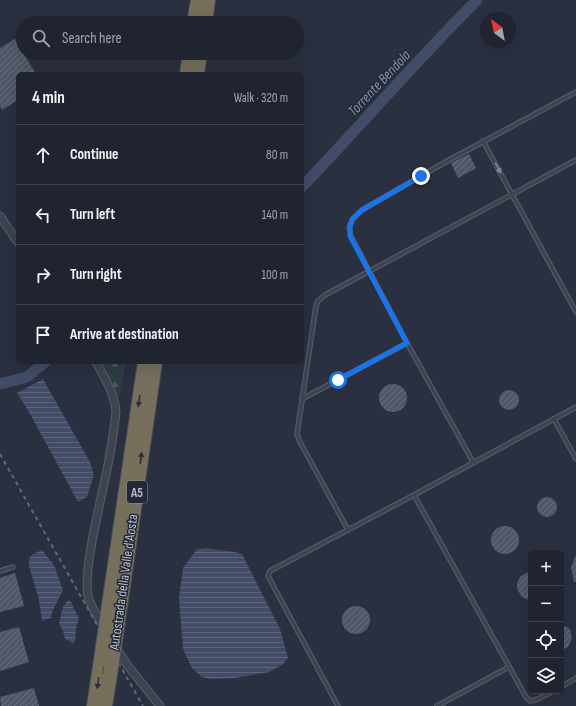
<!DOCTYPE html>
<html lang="en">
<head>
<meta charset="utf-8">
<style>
  :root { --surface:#202430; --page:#2d303c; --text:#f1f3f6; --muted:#a2a4ab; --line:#3d414c }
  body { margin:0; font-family:"Sofia Sans Condensed",sans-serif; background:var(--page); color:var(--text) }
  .controls { position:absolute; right:12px; bottom:12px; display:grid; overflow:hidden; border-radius:6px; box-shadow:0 4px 16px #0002 }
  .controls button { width:36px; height:36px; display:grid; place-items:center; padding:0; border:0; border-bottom:1px solid var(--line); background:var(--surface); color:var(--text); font:20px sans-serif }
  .compass { position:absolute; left:480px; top:12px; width:36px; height:36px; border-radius:50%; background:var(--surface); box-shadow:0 4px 16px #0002; rotate:328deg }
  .stop { position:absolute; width:12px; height:12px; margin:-9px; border:3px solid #1a73e8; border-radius:50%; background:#fff }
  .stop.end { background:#1a73e8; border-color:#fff; box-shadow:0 1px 4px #0008 }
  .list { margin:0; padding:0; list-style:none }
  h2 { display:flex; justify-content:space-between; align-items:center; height:52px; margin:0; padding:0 16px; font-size:17px }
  h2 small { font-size:13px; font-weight:400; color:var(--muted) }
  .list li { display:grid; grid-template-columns:26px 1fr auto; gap:12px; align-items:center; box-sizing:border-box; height:60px; padding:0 16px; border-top:1px solid var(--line) }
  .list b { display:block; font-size:15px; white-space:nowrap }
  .list em { font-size:13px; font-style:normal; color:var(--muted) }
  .icon { flex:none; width:22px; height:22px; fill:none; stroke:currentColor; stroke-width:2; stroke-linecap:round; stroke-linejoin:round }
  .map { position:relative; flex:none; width:576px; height:706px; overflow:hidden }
  .search { position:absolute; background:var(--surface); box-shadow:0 4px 16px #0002; left:16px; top:16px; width:288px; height:44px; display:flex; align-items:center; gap:10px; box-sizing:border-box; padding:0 14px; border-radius:22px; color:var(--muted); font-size:15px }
  .panel { position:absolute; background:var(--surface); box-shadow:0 4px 16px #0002; left:16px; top:72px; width:288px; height:292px; border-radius:6px }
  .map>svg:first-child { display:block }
</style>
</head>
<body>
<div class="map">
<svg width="576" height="706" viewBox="0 0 576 706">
  <defs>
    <pattern id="forest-firs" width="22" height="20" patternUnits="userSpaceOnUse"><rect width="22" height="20" fill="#2d3d42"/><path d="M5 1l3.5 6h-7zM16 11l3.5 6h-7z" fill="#4a575c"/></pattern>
    <pattern id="water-rules" width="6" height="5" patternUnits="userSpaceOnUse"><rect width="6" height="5" fill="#424c67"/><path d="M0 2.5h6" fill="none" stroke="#5b647b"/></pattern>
    <pattern id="building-hatch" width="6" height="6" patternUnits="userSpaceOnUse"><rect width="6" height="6" fill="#515768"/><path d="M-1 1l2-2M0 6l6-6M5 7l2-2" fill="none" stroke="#686d7c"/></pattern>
  </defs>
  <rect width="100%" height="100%" fill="#2a3040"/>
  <polygon fill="url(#forest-firs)" points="101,362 126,362 119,398"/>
  <g fill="url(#water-rules)">
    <polygon points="43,379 90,462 94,475 87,497 78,502 29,412 17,393"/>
    <path d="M 209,548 C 220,551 231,550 242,554 L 280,629 L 288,658 L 282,665 L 269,672 L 235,678 L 211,679 L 202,677 L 192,668 L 183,649 L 179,598 L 183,568 L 197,549 Z"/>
    <polygon points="42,550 54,565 63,590 52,612 51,618 42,621 39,600 29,566 29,559 33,554"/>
    <path d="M 69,600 L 71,602 L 79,619 L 76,628 L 75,641 L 73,643 L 65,639 L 63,631 L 59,623 C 62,614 61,605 69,600 Z"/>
  </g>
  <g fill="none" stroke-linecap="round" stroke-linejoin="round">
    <g stroke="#424c67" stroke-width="11">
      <path d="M 302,187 C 361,125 417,60 477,0"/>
      <polyline points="0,384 27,377 45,362"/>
    </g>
  </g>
  <g fill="url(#building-hatch)">
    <polygon points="15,39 36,74 18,74 18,100 2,110 0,106 0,48"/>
    <polygon points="469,154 476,168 458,178 451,163"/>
    <circle cx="393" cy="398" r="14"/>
    <circle cx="509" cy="400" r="10"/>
    <circle cx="547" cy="507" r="10"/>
    <circle cx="505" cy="540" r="14"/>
    <polygon points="576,555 576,582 574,582 571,567"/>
    <polygon points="531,572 531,601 522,597 518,591 517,587 517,583 520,577 526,573"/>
    <polygon points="15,573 24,606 0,612 0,578"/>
    <circle cx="356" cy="620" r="14"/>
    <polygon points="561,624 570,629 572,638 568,647 561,651"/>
    <polygon points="19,627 29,662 0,671 0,632"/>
    <polygon points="34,688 39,706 1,706 0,697"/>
  </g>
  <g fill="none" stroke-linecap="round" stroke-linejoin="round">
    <defs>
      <g id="service">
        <polyline points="483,141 576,312"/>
        <polyline points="302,399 407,343"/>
        <polyline points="554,419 576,459"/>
        <polyline points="473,462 407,343 351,236 349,227 353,219 362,210 449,160 576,92"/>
        <polyline points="348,530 300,442 297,434 316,306 318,301 325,295 576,160"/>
        <polyline points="0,571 13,567"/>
        <polyline points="561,687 576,678"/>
        <polyline points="553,691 538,699 530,701 526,697 414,495 576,407"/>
        <polyline points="338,706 268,576 270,571 414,495"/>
        <polyline points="437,706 509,667"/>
      </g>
      <g id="minor">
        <polyline points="0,216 18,243"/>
        <path d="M 96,362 C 105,378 114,393 116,411 C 113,442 107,472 100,502 C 95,528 84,571 88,596 C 91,608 99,618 105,629"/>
        <polyline points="115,646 128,666 160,706"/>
      </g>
      <g id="motorway">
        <polyline points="194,23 198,0"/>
        <polyline points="205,23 208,0"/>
        <polyline points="187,74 190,53"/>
        <polyline points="197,74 200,53"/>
        <polyline points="109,605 145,362"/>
        <polyline points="118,621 155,362"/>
        <polyline points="94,706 101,660"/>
        <polyline points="105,706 110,675"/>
      </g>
    </defs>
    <use href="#service" stroke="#595e6a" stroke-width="5.5"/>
    <use href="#minor" stroke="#595e6a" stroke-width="9"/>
    <use href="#motorway" stroke="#464b57" stroke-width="16"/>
    <use href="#service" stroke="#3e4350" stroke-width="3.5"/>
    <use href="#minor" stroke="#3e4350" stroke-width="7"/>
    <use href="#motorway" stroke="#756f5c" stroke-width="14"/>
    <polyline stroke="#606676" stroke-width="2" stroke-dasharray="4 4" stroke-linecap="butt" points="0,454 143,706"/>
    <defs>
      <g id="motorway-bridge">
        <polyline points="101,660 109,605"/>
        <polyline points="110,675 118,621"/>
      </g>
    </defs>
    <use href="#motorway-bridge" stroke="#464b57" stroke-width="16" stroke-linecap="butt"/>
    <use href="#motorway-bridge" stroke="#756f5c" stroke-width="14"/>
  </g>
  <defs><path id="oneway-solid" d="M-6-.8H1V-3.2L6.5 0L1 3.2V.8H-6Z"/></defs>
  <use fill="#838793" href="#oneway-solid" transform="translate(498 168) rotate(62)"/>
  <g fill="#2a2f39">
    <use href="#oneway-solid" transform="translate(139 401) rotate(98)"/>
    <use href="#oneway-solid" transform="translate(141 458) rotate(-82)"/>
    <use href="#oneway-solid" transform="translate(98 683) rotate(98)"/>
  </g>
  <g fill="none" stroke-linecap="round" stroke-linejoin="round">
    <polyline stroke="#1a73e8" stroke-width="5" points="338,380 407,343 350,236 350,227 352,219 362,210 421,176"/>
  </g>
  <g text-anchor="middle" stroke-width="3" stroke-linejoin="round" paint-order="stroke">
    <rect fill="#222835" stroke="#8d919d" stroke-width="1" x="127" y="481" width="20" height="22" rx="3"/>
    <g font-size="13" font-weight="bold" fill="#bbbeca">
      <text x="137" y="497">A5</text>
    </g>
    <g font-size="14" fill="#bbbeca" stroke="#222835">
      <text transform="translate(123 582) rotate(-82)" y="5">Autostrada della Valle d'Aosta</text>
    </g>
    <g font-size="15" font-style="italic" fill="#8691ae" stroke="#222835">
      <text transform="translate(379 83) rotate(-47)" y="5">Torrente Bendola</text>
    </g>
  </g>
</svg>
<div class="controls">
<button>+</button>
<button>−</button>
<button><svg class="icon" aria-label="locate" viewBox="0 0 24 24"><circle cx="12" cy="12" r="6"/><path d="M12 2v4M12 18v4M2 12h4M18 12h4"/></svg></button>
<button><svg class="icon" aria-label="layers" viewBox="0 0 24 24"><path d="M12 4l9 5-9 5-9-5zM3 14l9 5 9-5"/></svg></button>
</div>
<svg class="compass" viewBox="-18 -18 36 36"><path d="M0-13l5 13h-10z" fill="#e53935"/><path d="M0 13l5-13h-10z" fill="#a2a4ab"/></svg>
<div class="stop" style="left:338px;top:380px"></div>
<div class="stop end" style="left:421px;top:176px"></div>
<div class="search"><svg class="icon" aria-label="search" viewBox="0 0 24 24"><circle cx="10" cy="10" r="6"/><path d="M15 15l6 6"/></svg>Search here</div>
<section class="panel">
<h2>4 min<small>Walk · 320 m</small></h2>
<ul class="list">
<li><svg class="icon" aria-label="ahead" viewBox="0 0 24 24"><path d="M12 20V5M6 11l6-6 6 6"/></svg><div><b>Continue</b></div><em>80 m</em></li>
<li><svg class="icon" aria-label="left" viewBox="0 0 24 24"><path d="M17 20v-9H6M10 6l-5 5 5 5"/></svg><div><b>Turn left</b></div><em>140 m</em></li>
<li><svg class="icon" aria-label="right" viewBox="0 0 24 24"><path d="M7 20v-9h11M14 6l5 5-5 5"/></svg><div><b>Turn right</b></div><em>100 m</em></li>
<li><svg class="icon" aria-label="arrive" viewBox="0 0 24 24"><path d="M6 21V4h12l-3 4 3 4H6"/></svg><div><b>Arrive at destination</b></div></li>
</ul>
</section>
</div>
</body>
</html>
